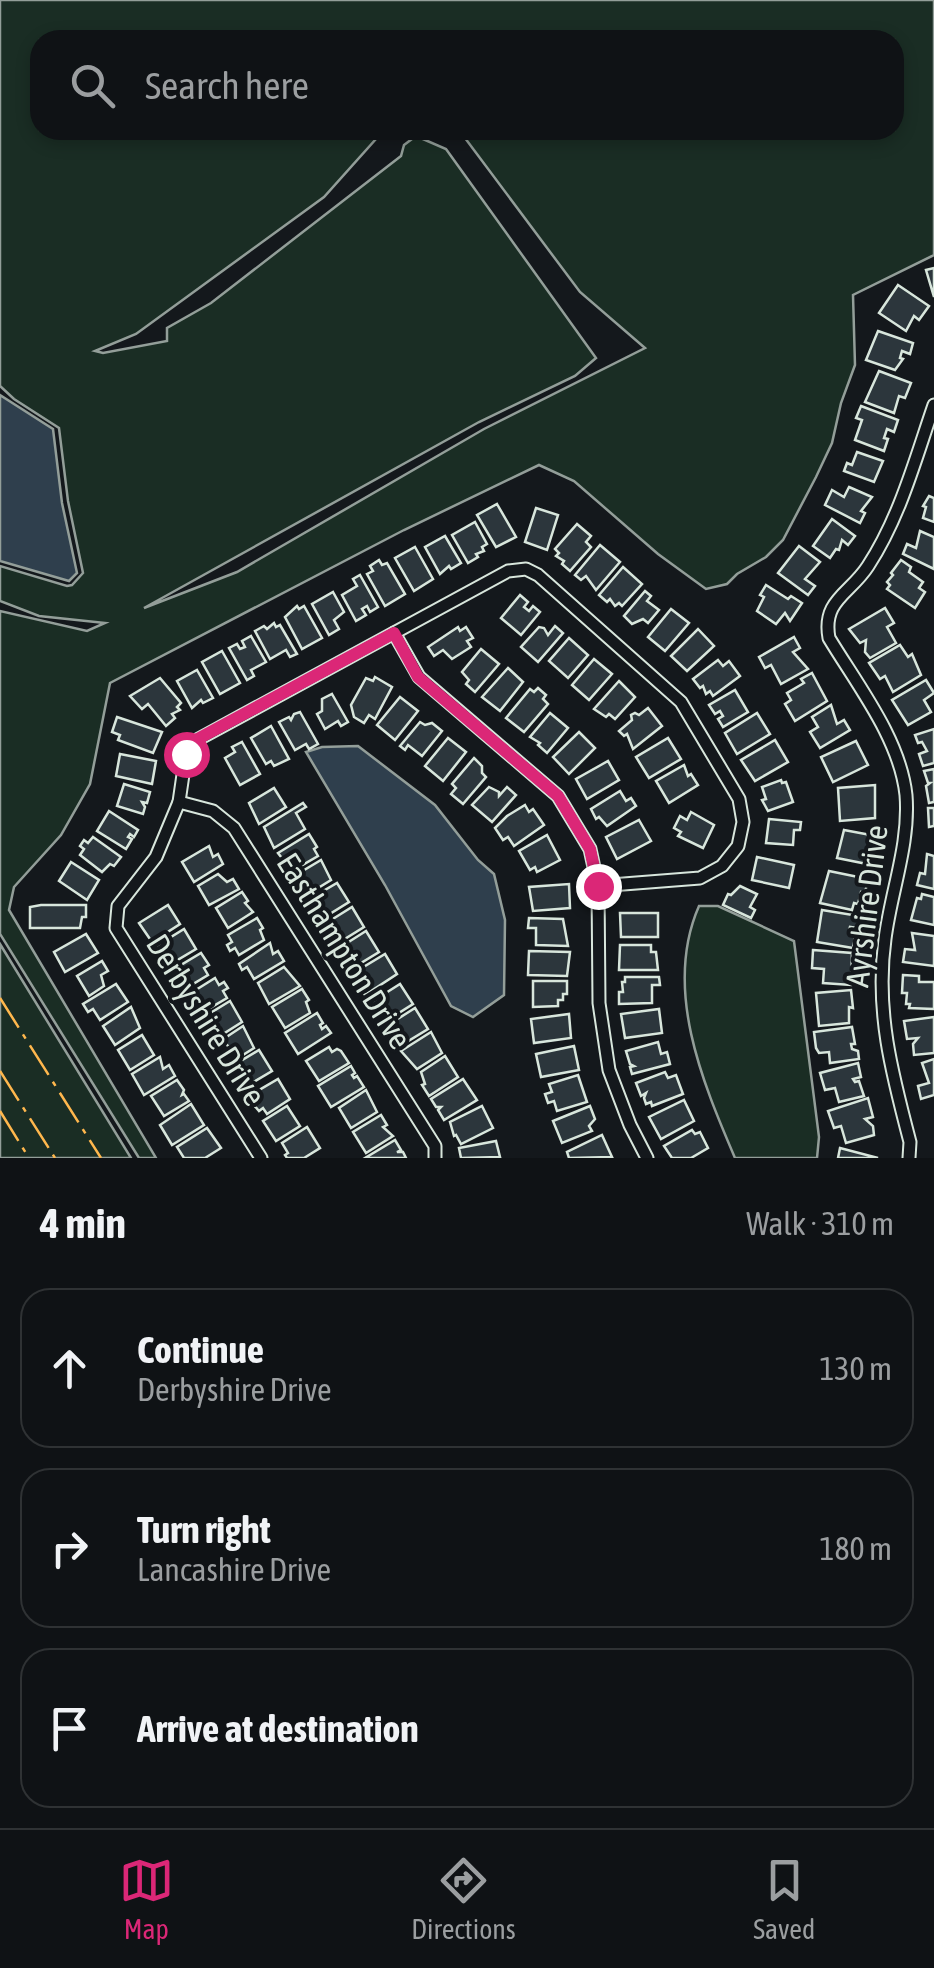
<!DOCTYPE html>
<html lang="en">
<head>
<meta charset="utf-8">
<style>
  :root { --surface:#0f1215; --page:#181b1e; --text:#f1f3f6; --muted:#9b9ea0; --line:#2f3234; --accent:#db2777 }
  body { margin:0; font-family:"Asap Condensed",sans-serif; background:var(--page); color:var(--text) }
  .stop { position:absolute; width:30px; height:30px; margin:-22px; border:8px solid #db2777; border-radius:50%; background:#fff }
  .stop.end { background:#db2777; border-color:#fff; box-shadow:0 2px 10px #0008 }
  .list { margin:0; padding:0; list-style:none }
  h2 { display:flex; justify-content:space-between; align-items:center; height:130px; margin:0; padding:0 40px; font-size:42px }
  h2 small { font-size:32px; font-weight:400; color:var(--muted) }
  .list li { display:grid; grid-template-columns:65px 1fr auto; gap:30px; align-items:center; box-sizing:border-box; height:160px; margin:0 20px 20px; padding:0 20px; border:2px solid var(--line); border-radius:30px }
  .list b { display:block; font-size:38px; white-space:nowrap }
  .list p { margin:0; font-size:32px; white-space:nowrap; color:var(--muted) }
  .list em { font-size:32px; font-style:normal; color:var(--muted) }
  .icon { flex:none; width:55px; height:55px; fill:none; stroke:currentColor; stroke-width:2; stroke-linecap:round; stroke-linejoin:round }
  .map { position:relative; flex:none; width:934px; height:1158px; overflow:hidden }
  .search { position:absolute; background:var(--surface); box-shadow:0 5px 15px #0003; left:30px; right:30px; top:30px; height:110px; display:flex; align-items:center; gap:25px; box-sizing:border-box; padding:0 35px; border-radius:30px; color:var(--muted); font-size:38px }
  .sheet { height:670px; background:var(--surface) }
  nav { display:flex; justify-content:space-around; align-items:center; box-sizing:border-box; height:140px; border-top:2px solid var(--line); background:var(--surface); font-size:28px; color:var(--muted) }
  nav a { display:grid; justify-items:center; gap:5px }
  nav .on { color:var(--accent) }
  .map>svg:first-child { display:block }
</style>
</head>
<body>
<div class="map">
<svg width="934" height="1158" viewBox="0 0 934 1158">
  <rect width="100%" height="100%" fill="#14181c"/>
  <g fill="#1a2d24" stroke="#939e99" stroke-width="2.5" fill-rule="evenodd">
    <path d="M 0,0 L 934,0 L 934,255 L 853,295 L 855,365 L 841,403 L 832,443 L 816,477 L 783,540 L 766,557 L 737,574 L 727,584 L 706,589 L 658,554 L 574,481 L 539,465 L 404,530 L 110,683 L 90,784 L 61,835 L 14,887 L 9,910 L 156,1158 L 139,1158 L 0,934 L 0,611 L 87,631 L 105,623 L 39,616 L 0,601 L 0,566 L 67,586 L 72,585 L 83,573 L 68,501 L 59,428 L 14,399 L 0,386 ZM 40,40 L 894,40 L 894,130 L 459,130 L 580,292 L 645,348 L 484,429 L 237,572 L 144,608 L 479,422 L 575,376 L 596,358 L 446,149 L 416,136 L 404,145 L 401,156 L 211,303 L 167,328 L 167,341 L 103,353 L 95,351 L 136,334 L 324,197 L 384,130 L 40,130 Z"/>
    <path d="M 699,906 L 718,906 L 794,941 L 819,1137 L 817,1158 L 735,1158 C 702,1081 663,988 699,906 Z"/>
    <polygon points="0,944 131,1158 0,1158"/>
  </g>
  <g fill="#2f3f4d" stroke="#939e99" stroke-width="2.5">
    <polygon points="0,395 53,429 62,503 77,573 69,581 0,561"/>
    <polygon points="358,746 435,805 478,860 494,874 505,920 504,995 473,1017 451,1006 385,885 306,752 322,747"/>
  </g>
  <g fill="#2c363c" stroke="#d8e6dc" stroke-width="2.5">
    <polygon points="934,268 934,297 926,270"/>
    <polygon points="898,285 929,306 919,320 914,316 906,331 879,313"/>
    <polygon points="878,331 913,343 910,354 902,351 900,358 903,359 895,370 866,360"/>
    <polygon points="879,371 911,383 905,398 899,396 894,413 865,402"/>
    <polygon points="861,406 898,420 894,432 887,429 884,438 888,439 884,451 855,440 862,420 856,418"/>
    <polygon points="857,452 883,461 874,482 844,471 847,463 852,465"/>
    <polygon points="849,487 872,497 861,511 865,513 860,523 825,505 832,490 844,497"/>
    <polygon points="929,496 934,498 934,522 923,518 926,507 923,506"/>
    <polygon points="497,504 516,537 496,547 477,515"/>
    <polygon points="536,508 558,515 547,550 525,542"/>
    <polygon points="832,519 855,536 848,545 842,540 839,550 836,549 830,558 813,546"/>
    <polygon points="475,522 487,544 482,547 484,551 476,554 478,557 468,563 452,535"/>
    <polygon points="577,524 591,536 586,542 591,547 570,571 562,564 564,561 556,556 559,553 555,549"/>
    <polygon points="920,531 934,537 934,569 903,554 907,544 916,548"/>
    <polygon points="445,536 461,563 451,569 449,566 440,574 425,547"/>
    <polygon points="600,545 620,562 596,590 586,576 581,580 575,575"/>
    <polygon points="799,546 820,562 805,579 815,586 808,595 778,573"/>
    <polygon points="415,547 433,579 414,591 395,558"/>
    <polygon points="379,560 382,565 387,563 405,594 385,606 367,574 373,571 370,566"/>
    <polygon points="901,560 911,567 909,572 923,582 919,588 925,592 915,608 887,589 890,585 887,582 893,575 891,573"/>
    <polygon points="623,567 642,584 622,606 619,603 615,606 610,599 607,602 599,595"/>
    <polygon points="360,575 378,607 370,612 367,606 362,609 366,615 356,621 342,595 357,586 353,579"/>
    <polygon points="766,585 788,599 791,596 802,603 790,621 785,613 776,624 757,611 764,597 760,595"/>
    <polygon points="645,591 651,596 647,601 659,610 648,623 643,619 632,624 624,616"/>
    <polygon points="333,592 344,612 334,620 339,629 329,635 312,604"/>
    <polygon points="520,595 528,602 524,607 529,611 533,606 540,612 521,635 501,618"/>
    <polygon points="297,606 299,609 304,606 322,638 302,649 285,617"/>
    <polygon points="885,608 894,623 887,627 896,643 870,658 865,652 866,640 860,643 849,629"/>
    <polygon points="671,609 689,623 665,651 648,637"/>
    <polygon points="274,623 276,627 280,625 297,654 290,657 286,650 270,659 255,631 264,626 267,629"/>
    <polygon points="555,626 563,633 538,662 521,647 539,627 544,628 548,635"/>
    <polygon points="458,627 460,631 466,627 473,638 467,641 471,647 452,659 443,650 434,656 428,647"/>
    <polygon points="698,629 714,646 687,671 671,656"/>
    <polygon points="251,636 266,662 251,670 254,676 247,680 229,648 237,644 240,649 245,647 242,641"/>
    <polygon points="794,637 800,648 793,652 808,669 781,684 771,665 765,668 759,657"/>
    <polygon points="569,638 588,655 568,678 549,661"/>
    <polygon points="900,645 908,657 912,654 921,675 893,692 885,676 880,679 869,663"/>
    <polygon points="481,649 499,664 475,692 466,684 469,680 462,672"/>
    <polygon points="222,651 240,683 220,694 202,662"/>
    <polygon points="594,659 612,674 589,700 572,685"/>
    <polygon points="718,660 723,666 729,661 740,676 713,696 710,691 706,694 703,686 700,688 693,679"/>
    <polygon points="508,668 523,682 500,711 482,697"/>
    <polygon points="197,670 213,698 203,703 201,700 192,708 177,681"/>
    <polygon points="812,673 827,701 795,721 785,704 791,700 787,693 804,683 801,679"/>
    <polygon points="375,677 392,687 375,719 369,715 364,723 354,717 351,705 366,678 373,681"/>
    <polygon points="160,678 181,703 177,707 180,710 172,714 175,718 166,726 148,704 142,709 130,696"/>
    <polygon points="926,680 934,693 924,700 931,712 908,725 892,700"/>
    <polygon points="619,681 635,697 615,719 609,714 606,717 594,709"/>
    <polygon points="538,688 546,695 543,699 548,704 524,732 506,718 530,689 534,692"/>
    <polygon points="735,690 748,712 723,727 718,719 723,716 720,711 715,714 709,705"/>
    <polygon points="332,694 348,722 341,726 338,721 325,729 317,714 322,711 322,699"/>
    <polygon points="400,697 418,711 395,740 377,725"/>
    <polygon points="831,705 837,724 844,720 850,730 820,748 810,732 818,727 812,717"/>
    <polygon points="648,708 662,726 633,749 627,734 624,736 619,731 632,720 631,715 635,713 639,715"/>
    <polygon points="300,712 318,744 309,749 306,744 295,750 279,722 289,717 291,720 294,714"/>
    <polygon points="550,713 568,728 547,753 538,745 540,743 530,737"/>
    <polygon points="757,713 770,734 737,754 725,733"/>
    <polygon points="117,717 162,732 153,753 118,740 120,735 112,732"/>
    <polygon points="420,722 425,725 432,723 442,731 422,756 408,745 405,750 400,746"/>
    <polygon points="271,726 289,759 274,766 271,761 266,764 251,738"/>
    <polygon points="934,729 934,763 923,766 919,754 927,751 922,742 918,743 915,735"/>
    <polygon points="579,732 595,748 569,774 553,757"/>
    <polygon points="448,738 466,752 443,781 425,766"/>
    <polygon points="668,738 681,759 649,778 636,757"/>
    <polygon points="775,740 788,762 755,781 741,760"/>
    <polygon points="856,741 868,765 833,782 821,757"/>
    <polygon points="242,742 260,774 240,785 225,758 235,752 232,747"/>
    <polygon points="120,754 156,761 152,784 116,776"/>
    <polygon points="474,758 482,766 482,773 486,777 463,804 451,794 456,788 452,784"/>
    <polygon points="608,761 619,780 587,799 576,779"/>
    <polygon points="684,765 688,776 691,774 698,785 669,803 656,781"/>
    <polygon points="934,769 934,802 929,803 926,786 930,783 928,783 924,771"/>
    <polygon points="781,780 782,783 786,782 793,802 768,811 762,800 766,799 762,787"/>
    <polygon points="124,784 150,792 147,803 142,802 145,807 143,814 117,806"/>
    <polygon points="875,785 875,818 840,821 838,788"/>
    <polygon points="489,787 499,792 499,796 507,787 516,795 492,822 472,805"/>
    <polygon points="274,788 286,807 259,824 249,803"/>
    <polygon points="620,791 626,801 631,798 636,806 607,826 599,817 596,819 591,809"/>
    <polygon points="303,803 306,807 296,813 305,829 274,848 264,827"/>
    <polygon points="525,805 529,812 533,809 544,825 514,846 508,837 503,840 495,828 507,816"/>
    <polygon points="928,808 934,808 934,826 929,827"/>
    <polygon points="109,811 138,830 134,837 130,834 128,837 132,839 126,849 97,831"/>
    <polygon points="691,812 714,825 703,848 678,836 681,832 674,828 680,816 687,820"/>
    <polygon points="769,819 801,822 800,830 794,830 793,845 766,843"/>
    <polygon points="639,820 651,841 617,859 606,837"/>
    <polygon points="844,830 876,836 867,864 837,858"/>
    <polygon points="309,834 317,847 314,849 318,856 292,871 278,853"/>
    <polygon points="547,835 560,860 537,872 535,867 530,870 519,851"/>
    <polygon points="93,837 121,857 114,866 110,864 102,872 80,855 84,849 80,846 84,840 88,843"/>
    <polygon points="209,846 213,857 218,854 223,864 194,882 182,862"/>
    <polygon points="927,854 934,856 934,889 917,885 920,873 925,874"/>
    <polygon points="757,857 794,865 789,888 752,880"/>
    <polygon points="321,860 331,880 305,896 299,886 307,882 301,872"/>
    <polygon points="71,862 99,880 87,900 59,881"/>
    <polygon points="829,871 868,879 865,893 861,892 858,904 854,903 852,910 820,903"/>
    <polygon points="218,874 227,882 233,879 239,889 209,905 198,886"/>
    <polygon points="337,883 349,902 320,920 308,900"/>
    <polygon points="569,884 570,908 533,911 529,887"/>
    <polygon points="740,886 757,894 750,907 755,910 751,918 723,905 728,894 731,895"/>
    <polygon points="242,892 248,901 245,903 253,912 228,928 216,908"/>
    <polygon points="922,894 934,897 934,925 911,920 917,898 921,899"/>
    <polygon points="41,905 86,905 86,917 82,917 80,928 30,928 30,907"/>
    <polygon points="168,905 180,924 152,942 139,923"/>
    <polygon points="352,907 364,927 335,945 329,935 332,933 328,922"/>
    <polygon points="822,910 859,916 858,928 850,927 849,931 856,932 853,948 817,942"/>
    <polygon points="620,913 658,913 658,937 621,937"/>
    <polygon points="257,918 263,928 260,930 264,940 239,955 235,948 230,951 227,945 232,942 228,935"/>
    <polygon points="529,918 563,919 568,946 536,945 536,928 528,928"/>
    <polygon points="184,929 196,949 169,965 166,954 161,956 155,947"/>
    <polygon points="366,931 379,952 356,966 353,962 348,965 336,950"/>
    <polygon points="912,933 934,936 934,966 903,962 905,949 915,950"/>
    <polygon points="86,934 98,953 65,972 54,952"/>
    <polygon points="270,943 273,954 278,951 284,961 254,979 247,967 242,970 239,964"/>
    <polygon points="620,945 651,945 651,952 656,952 658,970 619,970"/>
    <polygon points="813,950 852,953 851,985 823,983 824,969 812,968"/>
    <polygon points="529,951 570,952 567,976 528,975"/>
    <polygon points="201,953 209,965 204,968 208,975 183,990 177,981 178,977 171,971"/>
    <polygon points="385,954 397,974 365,995 360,988 364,986 361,982 358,984 352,974"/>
    <polygon points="102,961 108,971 101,975 104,986 89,996 77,976"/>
    <polygon points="284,967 300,986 269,1004 258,983"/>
    <polygon points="903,975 919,976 919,982 934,982 934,1009 909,1008 910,1004 906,1004 907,993 902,993"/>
    <polygon points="625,977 659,977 660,985 652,985 652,1003 619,1004 619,992 623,992 622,982 625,982"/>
    <polygon points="215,978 219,985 224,982 228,988 223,991 227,998 198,1015 191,1005 195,1003 191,993"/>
    <polygon points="533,981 567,981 567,994 563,994 563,1000 558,1000 558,1006 533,1007"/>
    <polygon points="116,984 128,1002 100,1020 93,1009 88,1012 83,1004"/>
    <polygon points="400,984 413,1004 383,1023 376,1013 379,1008 375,1010 370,1003"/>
    <polygon points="302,989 309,1000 306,1002 310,1013 285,1028 272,1007"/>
    <polygon points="851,990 853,1008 849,1007 849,1023 819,1026 816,993"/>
    <polygon points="230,1001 242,1022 212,1041 199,1020"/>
    <polygon points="131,1007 140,1028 115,1045 103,1026"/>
    <polygon points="415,1008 428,1029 400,1046 397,1035 392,1038 385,1027"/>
    <polygon points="659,1009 662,1033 625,1038 621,1014"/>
    <polygon points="317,1013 323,1023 320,1025 322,1029 326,1026 331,1033 298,1054 285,1033"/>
    <polygon points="569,1014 571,1038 534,1043 531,1019"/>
    <polygon points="934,1017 934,1053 914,1055 913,1044 918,1038 907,1039 904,1021"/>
    <polygon points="243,1026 254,1048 227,1065 221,1056 231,1049 222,1040"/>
    <polygon points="852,1027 855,1044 851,1044 852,1049 858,1051 859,1059 830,1063 829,1052 819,1053 816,1048 814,1032"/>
    <polygon points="431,1032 442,1053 417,1069 401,1051"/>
    <polygon points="142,1035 154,1055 130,1070 118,1050"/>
    <polygon points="658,1042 661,1054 667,1052 670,1064 632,1074 630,1067 634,1066 630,1064 626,1051"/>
    <polygon points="574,1046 579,1070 541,1077 536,1054"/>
    <polygon points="329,1047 332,1052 337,1049 341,1051 349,1063 319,1081 306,1061"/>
    <polygon points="259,1050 272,1071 242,1089 237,1081 240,1079 236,1078 229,1068"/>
    <polygon points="445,1056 458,1077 429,1096 422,1085 425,1084 421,1072"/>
    <polygon points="160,1057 163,1069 169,1065 175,1076 144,1095 132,1074"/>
    <polygon points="934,1059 934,1095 921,1099 918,1086 929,1083 922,1063"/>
    <polygon points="858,1063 861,1077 853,1079 855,1082 859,1081 864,1096 839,1102 835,1088 825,1090 820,1073"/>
    <polygon points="351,1066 355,1073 352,1075 354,1078 357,1076 364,1087 331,1107 318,1086"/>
    <polygon points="665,1072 668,1078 676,1075 683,1094 652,1106 651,1102 646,1104 644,1098 646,1093 641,1096 636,1083"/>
    <polygon points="578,1075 587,1102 557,1111 554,1101 548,1103 545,1094 552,1092 549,1084"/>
    <polygon points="278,1079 290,1099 267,1114 263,1108 259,1111 247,1097"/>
    <polygon points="463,1079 477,1100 444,1120 438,1110 441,1107 436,1107 431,1099"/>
    <polygon points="177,1080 184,1090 182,1095 184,1094 189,1101 164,1116 151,1096"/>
    <polygon points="366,1090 377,1112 351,1128 339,1108"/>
    <polygon points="868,1098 873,1117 865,1119 873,1126 874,1135 846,1143 841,1126 834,1128 828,1111"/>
    <polygon points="684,1100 694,1121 661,1139 649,1117"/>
    <polygon points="191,1104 204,1125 172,1145 160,1125"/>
    <polygon points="287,1106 300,1126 276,1141 263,1121"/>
    <polygon points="482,1106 493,1128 461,1144 456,1135 454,1136 450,1122"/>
    <polygon points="590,1106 595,1119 589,1126 592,1131 562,1143 553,1121"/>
    <polygon points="381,1115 387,1125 383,1127 393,1136 366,1153 353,1132"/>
    <polygon points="307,1127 320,1148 304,1158 287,1158 285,1155 288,1153 282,1143"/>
    <polygon points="207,1128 221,1148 205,1158 184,1158 177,1147"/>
    <polygon points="692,1130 695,1134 700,1132 708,1148 691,1158 672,1158 664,1146"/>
    <polygon points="602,1135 612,1157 569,1158 567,1152"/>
    <polygon points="395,1140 401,1150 397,1152 403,1152 406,1158 365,1158"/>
    <polygon points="496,1141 500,1157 461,1158 459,1148"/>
    <polygon points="840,1148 878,1158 838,1158"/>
  </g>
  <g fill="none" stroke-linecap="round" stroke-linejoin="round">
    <defs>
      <g id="minor">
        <polyline points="394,633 419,677 558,796 590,849 598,886 599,1003 609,1070 630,1125 647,1158"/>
        <polyline points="179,802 213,811 234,828 435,1146 435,1158"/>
        <polyline points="261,1158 116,928 118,906 156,857 179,802 186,754 195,741 508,571 526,569 538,575 681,702 739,799 743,822 738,846 722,866 700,878 598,886"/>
        <path d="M 909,1158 L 910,1142 C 892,1074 875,1010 885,939 C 891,891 910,844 906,795 C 900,739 858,686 829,638 C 822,600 850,594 868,566 C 900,517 915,460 934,405"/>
      </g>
    </defs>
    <use href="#minor" stroke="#d8e6dc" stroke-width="15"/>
    <use href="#minor" stroke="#14181c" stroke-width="11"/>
    <g stroke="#ffb74d" stroke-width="2.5" stroke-dasharray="35 8 5 8" stroke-linecap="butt">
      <polyline points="0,998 101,1158"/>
      <polyline points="0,1071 55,1158"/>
      <polyline points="0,1111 29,1158"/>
    </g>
  </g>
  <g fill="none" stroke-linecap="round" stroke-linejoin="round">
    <polyline stroke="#db2777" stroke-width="12" points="186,754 194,741 394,633 418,677 558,796 590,849 598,886"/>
  </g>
  <g text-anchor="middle" stroke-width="8" stroke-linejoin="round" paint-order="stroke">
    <g font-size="32" fill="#d8e6dc" stroke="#14181c">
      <text transform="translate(867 906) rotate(-83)" y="11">Ayrshire Drive</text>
      <text transform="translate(344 951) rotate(58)" y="11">Easthampton Drive</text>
      <text transform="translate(206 1020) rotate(58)" y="11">Derbyshire Drive</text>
    </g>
  </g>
</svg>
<div class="stop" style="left:186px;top:754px"></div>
<div class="stop end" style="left:598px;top:886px"></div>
<div class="search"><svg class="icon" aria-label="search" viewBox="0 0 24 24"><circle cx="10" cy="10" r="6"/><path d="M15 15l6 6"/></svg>Search here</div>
</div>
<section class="sheet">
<h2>4 min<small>Walk · 310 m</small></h2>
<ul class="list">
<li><svg class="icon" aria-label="ahead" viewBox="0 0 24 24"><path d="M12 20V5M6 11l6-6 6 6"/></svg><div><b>Continue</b><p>Derbyshire Drive</p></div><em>130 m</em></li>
<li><svg class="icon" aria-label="right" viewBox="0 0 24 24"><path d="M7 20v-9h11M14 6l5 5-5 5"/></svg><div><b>Turn right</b><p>Lancashire Drive</p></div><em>180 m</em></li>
<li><svg class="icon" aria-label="arrive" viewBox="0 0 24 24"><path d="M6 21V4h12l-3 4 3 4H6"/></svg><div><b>Arrive at destination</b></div></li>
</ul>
</section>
<nav>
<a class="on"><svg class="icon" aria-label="map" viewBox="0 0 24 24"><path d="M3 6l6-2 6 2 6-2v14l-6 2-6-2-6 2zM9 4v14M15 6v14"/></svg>Map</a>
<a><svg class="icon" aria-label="directions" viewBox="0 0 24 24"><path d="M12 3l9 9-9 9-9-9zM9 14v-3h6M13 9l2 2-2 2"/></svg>Directions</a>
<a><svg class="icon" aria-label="saved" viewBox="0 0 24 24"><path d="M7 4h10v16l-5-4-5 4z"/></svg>Saved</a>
</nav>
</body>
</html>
